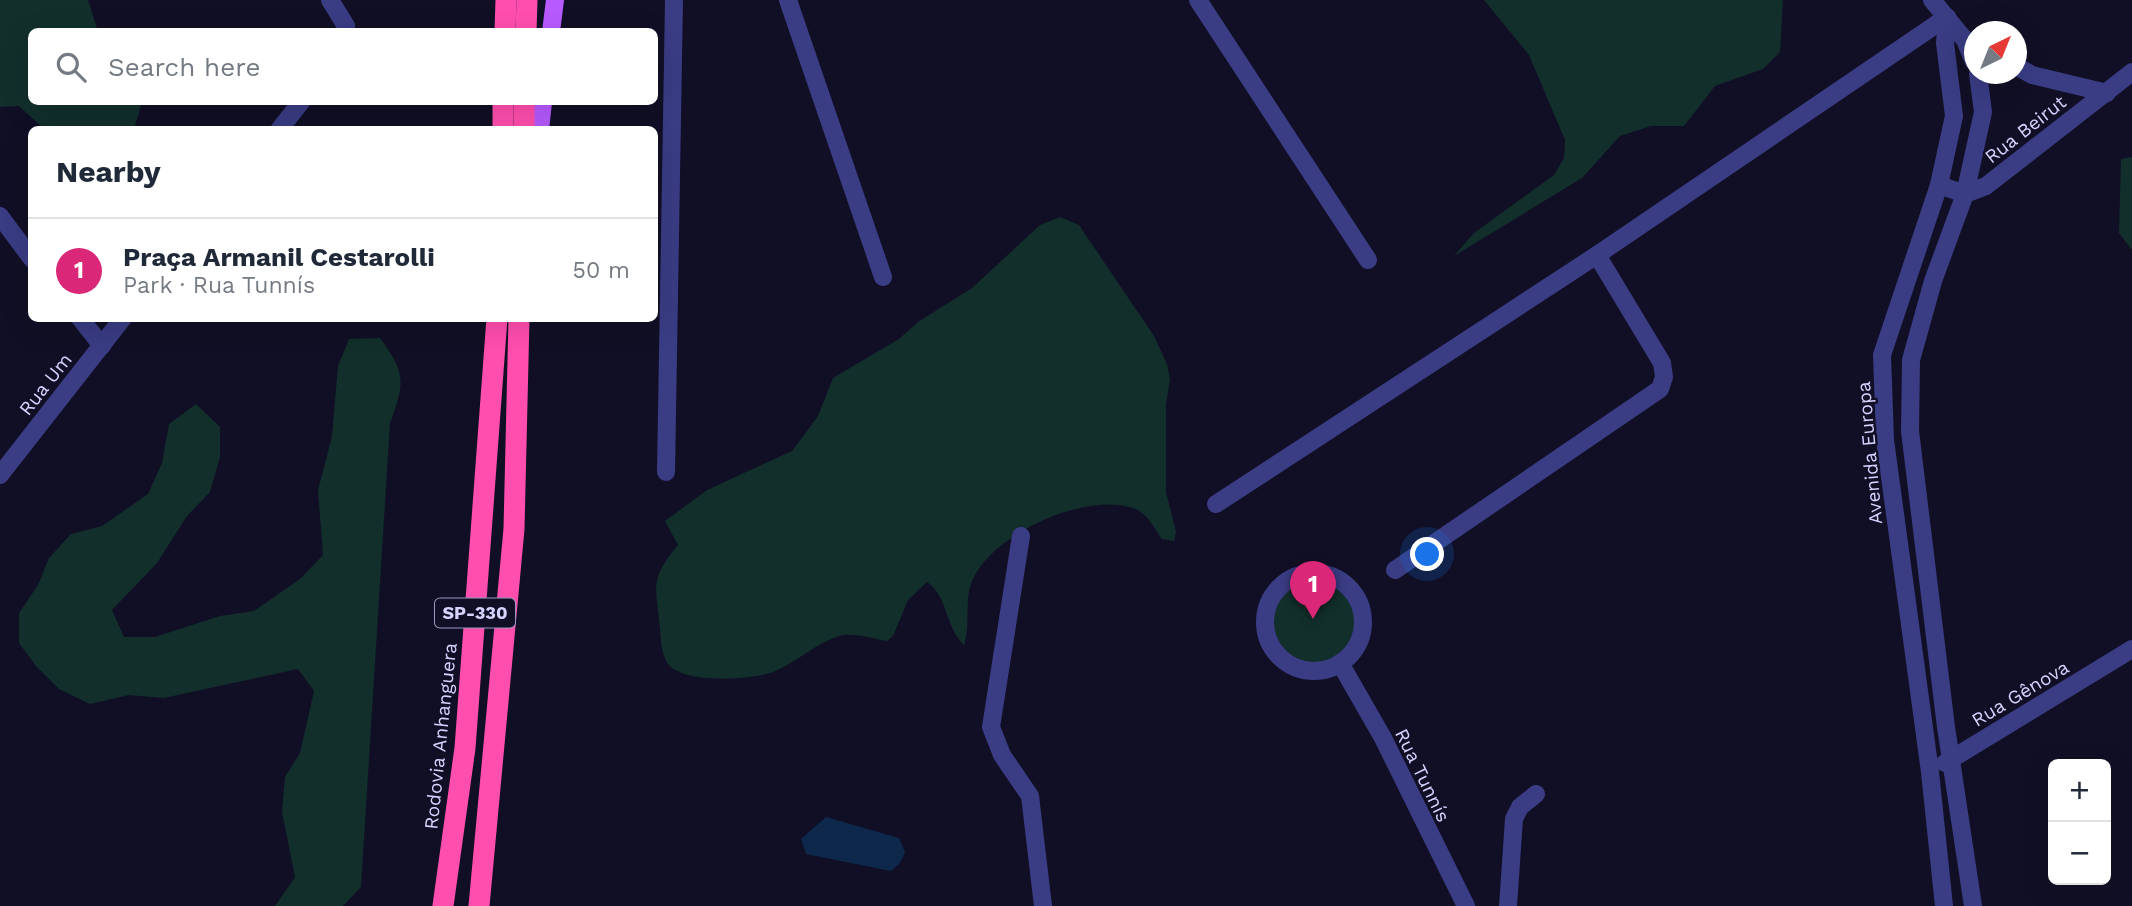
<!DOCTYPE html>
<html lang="en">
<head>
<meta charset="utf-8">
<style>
  :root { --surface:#fff; --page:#f2f2f3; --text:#1f2937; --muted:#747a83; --line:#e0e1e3; --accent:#db2777 }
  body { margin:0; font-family:"Work Sans",sans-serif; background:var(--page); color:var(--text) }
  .controls { position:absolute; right:21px; bottom:21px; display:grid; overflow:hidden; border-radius:10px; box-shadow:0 7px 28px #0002 }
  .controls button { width:63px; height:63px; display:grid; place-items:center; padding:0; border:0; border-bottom:2px solid var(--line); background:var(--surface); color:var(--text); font:35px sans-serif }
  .compass { position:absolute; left:1964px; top:21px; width:63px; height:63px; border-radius:50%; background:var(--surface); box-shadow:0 7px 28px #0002; rotate:43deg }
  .you { position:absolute; left:1428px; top:555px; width:24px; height:24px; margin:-18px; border:5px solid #fff; border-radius:50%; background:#1a73e8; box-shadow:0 0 0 10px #1a73e833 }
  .badge { display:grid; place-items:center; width:46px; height:46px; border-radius:50%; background:var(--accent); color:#fff; font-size:23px; font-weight:700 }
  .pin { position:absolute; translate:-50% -58px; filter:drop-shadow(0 2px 4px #0008) }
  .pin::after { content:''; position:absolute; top:37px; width:24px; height:21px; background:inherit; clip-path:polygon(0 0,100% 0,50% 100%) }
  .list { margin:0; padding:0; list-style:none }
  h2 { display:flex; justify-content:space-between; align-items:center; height:91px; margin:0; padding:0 28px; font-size:30px }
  h2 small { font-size:23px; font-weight:400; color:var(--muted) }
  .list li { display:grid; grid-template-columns:46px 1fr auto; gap:21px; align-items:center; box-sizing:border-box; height:105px; padding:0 28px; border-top:2px solid var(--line) }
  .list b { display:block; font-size:26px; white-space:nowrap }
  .list p { margin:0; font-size:23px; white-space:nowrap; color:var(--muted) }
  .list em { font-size:23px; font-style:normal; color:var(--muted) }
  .icon { flex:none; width:38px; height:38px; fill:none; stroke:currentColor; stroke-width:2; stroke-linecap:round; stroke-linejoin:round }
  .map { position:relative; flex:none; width:2132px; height:906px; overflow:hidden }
  .search { position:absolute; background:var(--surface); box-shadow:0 7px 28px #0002; left:28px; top:28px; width:630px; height:77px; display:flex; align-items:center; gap:18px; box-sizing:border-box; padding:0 24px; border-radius:10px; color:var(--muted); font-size:26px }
  .panel { position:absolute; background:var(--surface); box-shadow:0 7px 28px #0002; left:28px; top:126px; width:630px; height:196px; border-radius:10px }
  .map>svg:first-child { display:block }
</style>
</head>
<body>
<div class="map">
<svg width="2132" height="906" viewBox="0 0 2132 906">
  <rect width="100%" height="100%" fill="#110f25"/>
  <g fill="#122f2c">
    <polygon points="0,0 88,0 98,31 32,32 32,102 142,102 134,129 44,129 19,106 0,107"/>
    <polygon points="1484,0 1783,0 1780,52 1763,69 1715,86 1684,126 1651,126 1620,136 1582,178 1454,256 1474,233 1554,175 1564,158 1565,140 1529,55"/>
    <polygon points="2132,157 2132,250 2119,233 2121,159"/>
    <path d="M 1060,217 L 1079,225 L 1154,336 L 1167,364 L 1170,379 L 1166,405 L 1166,492 L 1176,532 L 1174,541 L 1162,539 C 1154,528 1147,512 1133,508 C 1084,492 992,534 972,581 C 964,600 971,625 964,645 C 945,627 948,596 927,582 L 908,600 L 893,636 L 887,641 C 874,639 852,632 839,636 C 816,643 796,663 773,672 C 751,680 685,684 669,665 C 661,655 661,640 660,629 C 656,585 649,580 678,545 L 665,521 L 707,490 L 792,451 L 818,416 L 833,378 L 899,339 L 918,322 L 972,288 L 1040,225 Z"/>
    <path d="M 380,338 C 406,373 405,382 390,423 L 361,887 L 343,906 L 275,906 L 295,877 L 282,812 L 285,777 L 300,753 L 314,691 L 298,669 L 164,698 L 129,695 L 90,704 L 59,689 L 36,666 L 19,643 L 19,613 L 38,585 L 49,558 L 71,534 L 102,526 L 148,494 L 162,463 L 169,424 L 196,404 L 220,427 L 220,457 L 210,492 L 187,516 L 157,563 L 112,610 L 124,637 L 155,637 L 220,616 L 254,611 L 300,579 L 323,555 L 318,490 L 332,436 L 338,366 L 349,339 Z"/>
    <circle cx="1313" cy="621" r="44"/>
  </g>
  <polygon fill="#0d284b" points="826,817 899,838 905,852 900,863 891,871 806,854 801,839"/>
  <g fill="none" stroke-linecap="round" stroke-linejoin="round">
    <g stroke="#3a3c84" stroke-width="18">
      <polyline points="330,0 346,26 344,32"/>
      <polyline points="788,0 883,277"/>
      <polyline points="1198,0 1368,260"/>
      <polyline points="1932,0 1965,40 1974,62"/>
      <polyline points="2016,66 2032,75 2107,93"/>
      <polyline points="279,130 301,102"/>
      <polyline points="1939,185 1965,194 1986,186 2132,72"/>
      <polyline points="0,216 32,259"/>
      <polyline points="80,318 102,346"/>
      <polyline points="666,472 674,0"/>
      <polyline points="0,475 123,318"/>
      <polyline points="1216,504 1597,255 1947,17"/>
      <polyline points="1021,536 991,727 1002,755 1030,796 1043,906"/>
      <polyline points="1395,570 1660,389 1664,377 1662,363 1597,255"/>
      <circle cx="1314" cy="622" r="49"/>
      <polyline points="1340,663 1383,738 1466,906"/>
      <polyline points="1945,763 2132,649"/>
      <polyline points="1508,906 1514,819 1520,807 1536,794"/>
      <polyline points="1944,906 1930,772 1885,440 1882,355 1939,185 1954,116 1945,43 1947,17"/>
      <polyline points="1973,906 1946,727 1910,431 1911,360 1933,281 1965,194 1983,112 1978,74"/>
    </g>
    <g stroke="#b75aff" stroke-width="18">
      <polyline points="551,32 555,0"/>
      <polyline points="540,130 543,102"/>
    </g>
    <g stroke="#ff4eae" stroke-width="21">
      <polyline points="505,32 506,0"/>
      <polyline points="526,32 527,0"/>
      <polyline points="503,130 503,102"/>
      <polyline points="524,130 524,102"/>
      <polyline points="443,906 465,748 497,318"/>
      <polyline points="479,906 514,529 519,318"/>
    </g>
  </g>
  <g text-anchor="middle" stroke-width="5" stroke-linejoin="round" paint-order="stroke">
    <rect fill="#110f25" stroke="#9a98be" stroke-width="2" x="435" y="598.5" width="80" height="29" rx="5"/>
    <g font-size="18" font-weight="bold" fill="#d5d3ff">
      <text x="475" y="619">SP-330</text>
    </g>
    <g font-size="19" fill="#d5d3ff" stroke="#110f25">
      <text transform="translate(2025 129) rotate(-38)" y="7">Rua Beirut</text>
      <text transform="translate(45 384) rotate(-52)" y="7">Rua Um</text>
      <text transform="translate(1869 453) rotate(-95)" y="7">Avenida Europa</text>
      <text transform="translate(2020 693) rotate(-31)" y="7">Rua Gênova</text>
      <text transform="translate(440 736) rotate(-84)" y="7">Rodovia Anhanguera</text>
      <text transform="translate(1423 775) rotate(64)" y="7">Rua Tunnís</text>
    </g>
  </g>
</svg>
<div class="controls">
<button>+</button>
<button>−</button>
</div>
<svg class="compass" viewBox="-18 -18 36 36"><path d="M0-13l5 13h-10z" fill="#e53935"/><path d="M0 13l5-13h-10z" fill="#747a83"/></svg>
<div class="you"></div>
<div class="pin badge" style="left:1313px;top:619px">1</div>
<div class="search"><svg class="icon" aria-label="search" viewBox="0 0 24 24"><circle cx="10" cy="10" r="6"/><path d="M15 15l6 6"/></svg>Search here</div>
<section class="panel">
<h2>Nearby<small></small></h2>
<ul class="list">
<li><span class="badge">1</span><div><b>Praça Armanil Cestarolli</b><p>Park · Rua Tunnís</p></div><em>50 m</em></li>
</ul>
</section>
</div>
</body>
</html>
